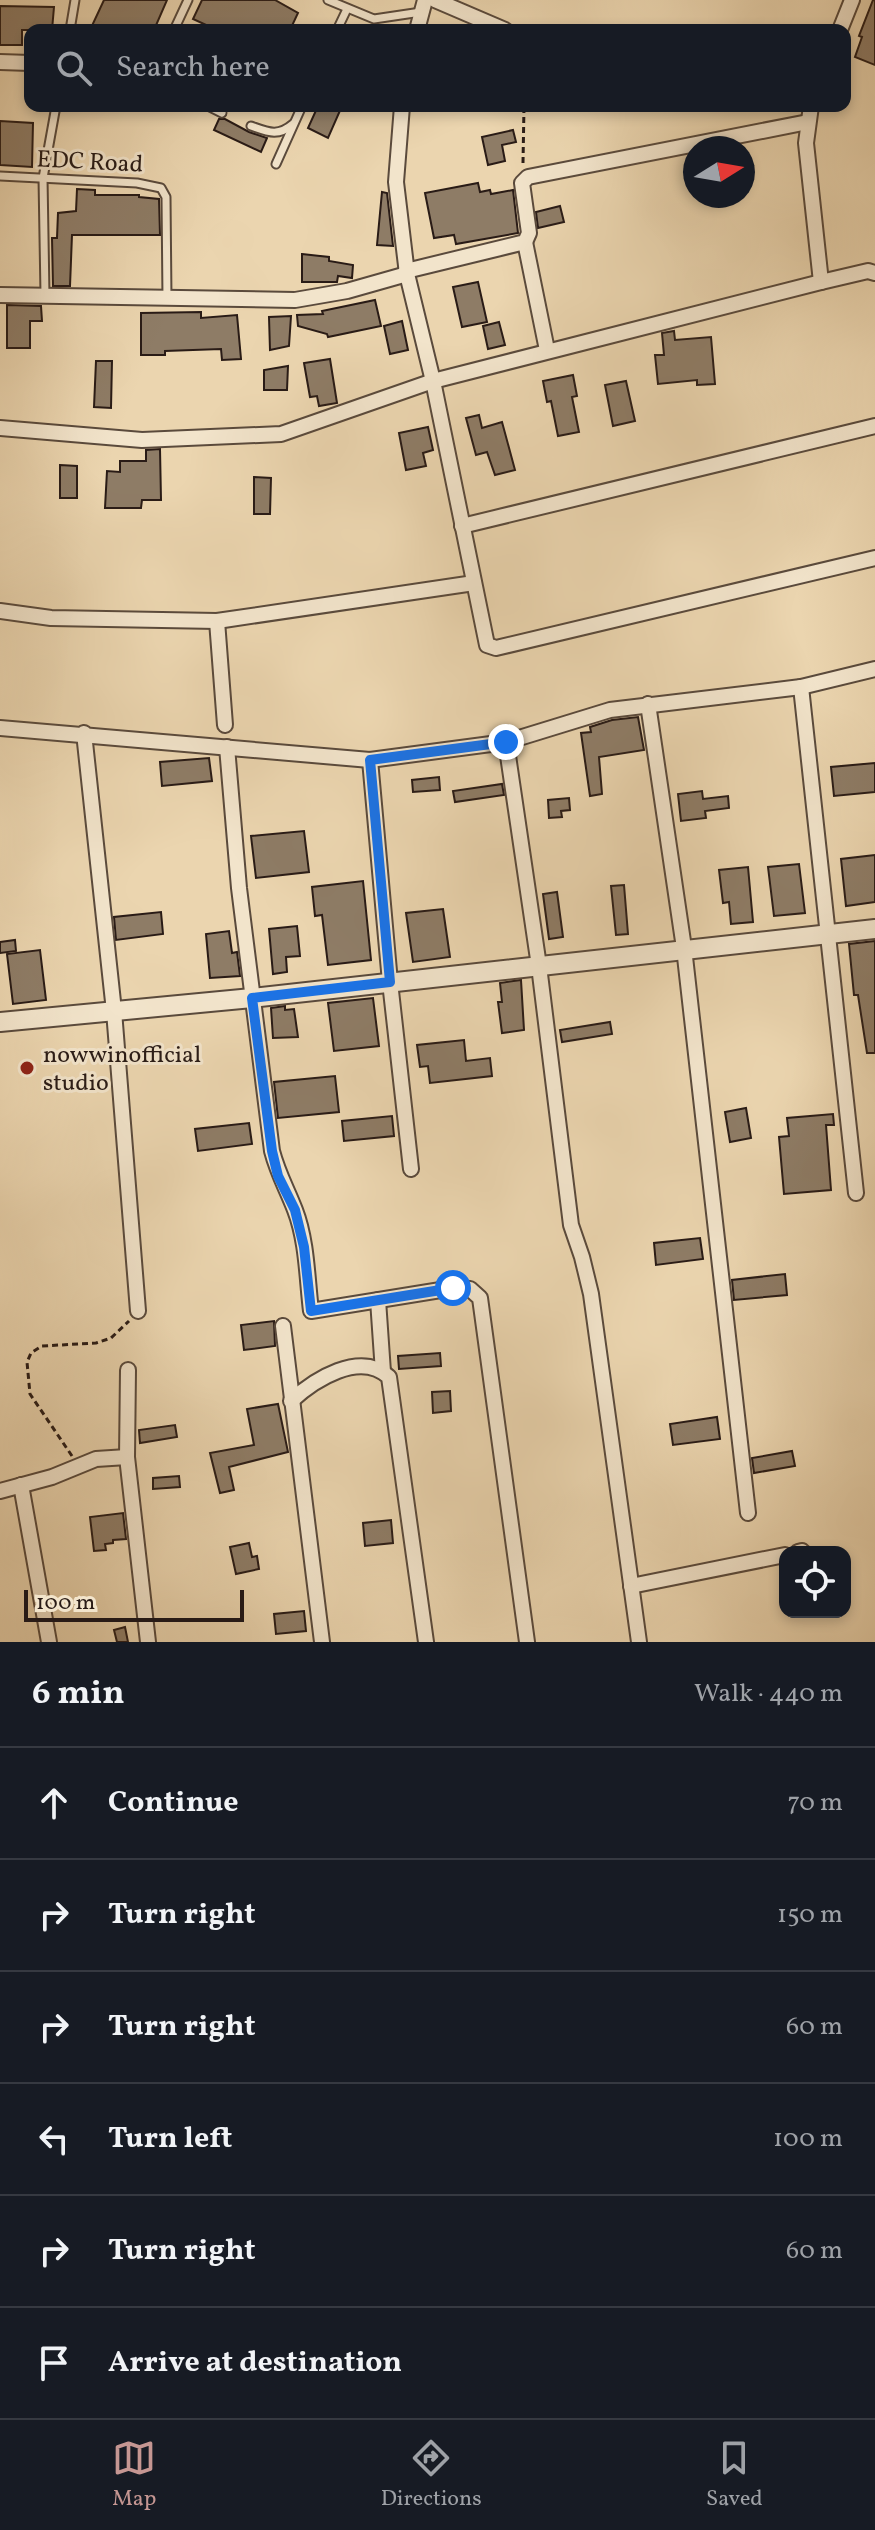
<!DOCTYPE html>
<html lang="en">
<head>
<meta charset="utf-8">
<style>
  :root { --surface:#171b24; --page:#20242c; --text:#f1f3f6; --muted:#9ea1a6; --line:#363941; --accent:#c59692 }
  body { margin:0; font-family:Vollkorn,serif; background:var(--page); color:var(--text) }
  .controls { position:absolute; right:24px; bottom:24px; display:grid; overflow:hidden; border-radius:16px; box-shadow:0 4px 12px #0003 }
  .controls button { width:72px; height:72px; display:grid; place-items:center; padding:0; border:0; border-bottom:2px solid var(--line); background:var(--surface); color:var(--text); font:40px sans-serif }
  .compass { position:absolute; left:683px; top:136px; width:72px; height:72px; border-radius:50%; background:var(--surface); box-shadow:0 4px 12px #0003; rotate:79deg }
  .scale { position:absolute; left:24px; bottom:20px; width:220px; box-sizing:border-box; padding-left:8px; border:4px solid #291b16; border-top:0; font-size:22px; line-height:28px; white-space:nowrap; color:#291b16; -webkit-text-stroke:6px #f2e4cb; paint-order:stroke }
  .stop { position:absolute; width:24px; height:24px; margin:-18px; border:6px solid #1a73e8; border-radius:50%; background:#fff }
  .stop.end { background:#1a73e8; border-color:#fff; box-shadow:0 2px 8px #0008 }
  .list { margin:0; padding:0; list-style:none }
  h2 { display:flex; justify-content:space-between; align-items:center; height:104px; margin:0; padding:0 32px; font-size:34px }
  h2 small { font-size:26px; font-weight:400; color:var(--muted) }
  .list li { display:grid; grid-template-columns:52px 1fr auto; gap:24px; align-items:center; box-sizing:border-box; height:112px; padding:0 32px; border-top:2px solid var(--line) }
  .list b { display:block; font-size:30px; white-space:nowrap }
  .list em { font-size:26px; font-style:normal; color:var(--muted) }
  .icon { flex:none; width:44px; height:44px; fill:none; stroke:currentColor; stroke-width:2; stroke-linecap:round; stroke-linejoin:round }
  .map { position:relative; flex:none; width:875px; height:1642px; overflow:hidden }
  .search { position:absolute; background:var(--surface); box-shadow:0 4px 12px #0003; left:24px; right:24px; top:24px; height:88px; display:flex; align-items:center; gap:20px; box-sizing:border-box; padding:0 28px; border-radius:16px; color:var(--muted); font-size:30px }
  .sheet { height:776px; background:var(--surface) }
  nav { display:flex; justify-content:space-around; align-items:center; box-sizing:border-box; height:112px; border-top:2px solid var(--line); background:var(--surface); font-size:22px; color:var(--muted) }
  nav a { display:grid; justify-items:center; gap:4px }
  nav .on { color:var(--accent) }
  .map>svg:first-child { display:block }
</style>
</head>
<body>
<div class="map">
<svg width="875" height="1642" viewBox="0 0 875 1642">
  <rect width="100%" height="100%" fill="#ebd5af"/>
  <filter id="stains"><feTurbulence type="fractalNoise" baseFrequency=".0025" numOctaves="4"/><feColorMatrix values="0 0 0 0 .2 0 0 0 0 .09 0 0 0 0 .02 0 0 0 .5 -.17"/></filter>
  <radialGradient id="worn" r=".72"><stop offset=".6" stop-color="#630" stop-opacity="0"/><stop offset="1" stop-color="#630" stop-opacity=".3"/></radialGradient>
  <g fill="#8e7c66" stroke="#291b16" stroke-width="2">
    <polygon points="104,0 167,0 154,30 90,30"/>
    <polygon points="202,0 275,0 298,13 290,30 217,30 193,19"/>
    <polygon points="873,0 875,0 875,65 855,57 862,37 859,36"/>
    <polygon points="0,6 54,7 52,30 22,30 22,45 0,45"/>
    <polygon points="318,106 342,106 328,138 308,128"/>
    <polygon points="219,119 225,119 249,132 267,138 261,152 214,130"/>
    <polygon points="0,121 33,123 32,167 0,165"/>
    <polygon points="513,130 516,142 502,145 505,161 488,165 482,137"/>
    <polygon points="478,183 480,192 490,190 491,194 513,190 518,233 456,244 454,235 434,238 425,193"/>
    <polygon points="77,189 95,190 95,195 139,195 139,197 159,199 160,235 72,235 70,286 53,286 52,238 57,238 58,213 76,211"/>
    <polygon points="382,192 387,193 393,246 377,245"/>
    <polygon points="560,206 564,222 538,228 536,212"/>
    <polygon points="302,254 329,257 329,261 353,265 352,278 338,276 337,282 302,282"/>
    <polygon points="478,282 487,322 462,327 453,287"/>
    <polygon points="375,300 381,326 328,337 327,334 298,326 297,315 323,314 322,311"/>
    <polygon points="7,305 41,306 42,321 30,321 30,348 7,348"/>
    <polygon points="201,312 201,318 237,315 241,359 222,360 221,349 165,351 165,355 141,355 141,313"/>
    <polygon points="291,316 289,346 270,350 269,317"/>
    <polygon points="402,321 408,350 390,354 384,326"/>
    <polygon points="499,322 505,345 488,349 483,326"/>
    <polygon points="674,331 675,340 711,337 715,384 697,385 697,380 658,384 655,355 664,355 662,333"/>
    <polygon points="330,359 337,403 319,406 317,396 310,397 304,363"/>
    <polygon points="96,361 112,361 111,408 94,407"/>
    <polygon points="288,366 287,390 264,390 264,370"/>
    <polygon points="573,375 577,396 572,397 579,432 558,436 551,401 547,402 543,381"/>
    <polygon points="626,381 635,421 613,426 605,385"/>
    <polygon points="479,415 482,428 502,422 515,470 495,475 487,452 476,455 466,418"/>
    <polygon points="428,427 433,450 423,453 426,466 406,470 399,433"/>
    <polygon points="160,449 161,500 142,500 141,508 105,508 107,471 120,472 120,461 146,461 146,450"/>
    <polygon points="60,465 77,466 77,498 60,498"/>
    <polygon points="254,477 271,478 270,514 254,514"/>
    <polygon points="638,717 644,750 599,757 602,794 590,796 581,733 591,732 590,727 612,720"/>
    <polygon points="209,758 212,781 162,786 160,762"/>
    <polygon points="875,763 875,792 834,796 831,767"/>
    <polygon points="439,777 440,790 413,792 412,780"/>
    <polygon points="502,784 504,795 455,802 453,791"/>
    <polygon points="702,791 703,799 728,796 729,808 705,811 706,818 681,821 678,794"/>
    <polygon points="569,798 570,810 561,811 562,817 549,818 548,800"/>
    <polygon points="304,831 309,872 256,878 251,836"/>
    <polygon points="875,855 875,902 846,906 841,859"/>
    <polygon points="799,864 805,913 774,916 768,867"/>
    <polygon points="748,867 753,922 731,924 729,902 723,903 719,870"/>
    <polygon points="363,881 371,960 328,965 322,915 315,916 312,887"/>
    <polygon points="624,885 628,934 616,935 611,886"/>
    <polygon points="557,892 563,937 549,939 543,894"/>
    <polygon points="443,909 450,957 413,962 406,913"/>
    <polygon points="161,912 163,934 116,940 114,917"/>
    <polygon points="297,926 300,956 286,957 287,972 273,974 269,929"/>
    <polygon points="229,931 232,953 237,952 240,976 210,978 206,934"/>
    <polygon points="15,940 16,951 0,953 0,942"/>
    <polygon points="875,941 875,1053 867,1053 858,995 854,995 849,944"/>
    <polygon points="40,950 46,1000 13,1004 7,954"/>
    <polygon points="521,980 524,1030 502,1033 498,1002 502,1002 500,983"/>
    <polygon points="373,998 379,1046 334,1051 328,1003"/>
    <polygon points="285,1006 285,1010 294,1009 298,1037 273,1038 271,1008"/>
    <polygon points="610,1022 612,1034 562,1042 560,1030"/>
    <polygon points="464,1040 466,1061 490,1058 492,1076 430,1083 428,1066 420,1067 417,1045"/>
    <polygon points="335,1076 339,1112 278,1118 274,1082"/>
    <polygon points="746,1108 751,1138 730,1142 725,1112"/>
    <polygon points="833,1114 834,1125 826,1125 831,1190 784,1194 779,1137 789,1136 787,1118"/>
    <polygon points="392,1116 394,1136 344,1141 342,1121"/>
    <polygon points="249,1123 252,1144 198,1151 195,1129"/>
    <polygon points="700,1238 703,1259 656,1265 654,1243"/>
    <polygon points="785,1274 787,1295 734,1300 732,1280"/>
    <polygon points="274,1321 275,1346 244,1350 241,1325"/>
    <polygon points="440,1353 441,1366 399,1369 398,1356"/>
    <polygon points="450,1391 451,1411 433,1413 432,1392"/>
    <polygon points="278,1404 288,1452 229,1467 234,1490 220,1493 210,1453 254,1445 247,1409"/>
    <polygon points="717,1417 720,1439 673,1445 670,1424"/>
    <polygon points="175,1425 177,1437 140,1443 139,1430"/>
    <polygon points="792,1451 795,1466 754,1473 752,1458"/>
    <polygon points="179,1476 180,1487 153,1489 153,1478"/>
    <polygon points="123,1513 126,1539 113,1540 113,1543 105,1544 106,1550 94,1551 90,1517"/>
    <polygon points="391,1520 393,1543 365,1546 363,1523"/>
    <polygon points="249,1543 252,1557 257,1556 259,1569 236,1574 230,1547"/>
    <polygon points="304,1611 306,1631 276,1634 274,1614"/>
    <polygon points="125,1627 128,1642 117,1642 114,1630"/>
  </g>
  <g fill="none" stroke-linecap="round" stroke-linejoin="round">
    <defs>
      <g id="service">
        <polyline points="328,0 374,19 421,12"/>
        <polyline points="70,30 75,0"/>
        <polyline points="174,30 188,0"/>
        <polyline points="337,30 347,9"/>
        <polyline points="208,106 222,113"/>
        <path d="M 251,126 C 268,132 278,137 293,124"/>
        <polyline points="276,164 302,106"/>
        <polyline points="0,176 137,183 161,188 166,197 167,299"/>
        <polyline points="45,295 43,178 56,106"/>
      </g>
      <g id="minor">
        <polyline points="435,0 505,30"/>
        <polyline points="417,30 425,0"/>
        <polyline points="840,30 852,0"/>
        <polyline points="0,62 30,63"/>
        <polyline points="402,106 396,182 407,274 433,381 487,645 496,648 875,558"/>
        <polyline points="811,106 806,143 821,282"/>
        <polyline points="525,242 547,350"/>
        <polyline points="406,271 525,242 529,233 522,183 528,177 808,122"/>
        <polyline points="0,295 295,300 347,291 407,274"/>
        <polyline points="0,428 142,440 281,434 433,381 821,282 868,271 875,273"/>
        <polyline points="462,526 875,426"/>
        <polyline points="0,611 51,618 217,621 474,583"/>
        <polyline points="217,621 225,725"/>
        <polyline points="801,687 856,1193"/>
        <polyline points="648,704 684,948 748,1513"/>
        <polyline points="0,728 370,760 506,742 610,710 801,687 875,669"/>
        <polyline points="84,733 114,1011 138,1311"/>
        <polyline points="506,742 539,966 571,1225 582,1257 591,1294 639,1642"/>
        <path d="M 227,747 L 239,888 L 272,1151 C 278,1174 287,1189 295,1210 C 307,1241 307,1278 311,1311 L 453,1288 L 470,1289 L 480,1298 L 527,1642"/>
        <polyline points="370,760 390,982 411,1169"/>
        <polyline points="378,1300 383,1372"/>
        <polyline points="283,1326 322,1642"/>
        <polyline points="128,1370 127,1457 148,1642"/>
        <path d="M 291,1401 C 314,1380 360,1350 389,1377 L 426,1642"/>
        <polyline points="21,1485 49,1642"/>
        <polyline points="0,1491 52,1477 96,1459 127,1457"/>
        <polyline points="798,1552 802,1551"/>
        <polyline points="631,1586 785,1555"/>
      </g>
      <polyline id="tertiary" points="0,1022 252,998 875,929"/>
    </defs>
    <use href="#service" stroke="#5a4a3c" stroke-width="11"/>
    <use href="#minor" stroke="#5a4a3c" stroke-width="18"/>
    <use href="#tertiary" stroke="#5a4a3c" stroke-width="22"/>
    <g stroke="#291b16" stroke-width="3" stroke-dasharray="6 4" stroke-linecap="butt">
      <polyline points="523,163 524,106"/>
      <polyline points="72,1456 30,1394 27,1362 31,1353 42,1346 96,1343 111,1338 129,1321"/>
    </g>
    <use href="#service" stroke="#f2e4cb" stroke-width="7"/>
    <use href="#minor" stroke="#f2e4cb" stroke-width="14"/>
    <use href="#tertiary" stroke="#f2e4cb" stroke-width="18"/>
  </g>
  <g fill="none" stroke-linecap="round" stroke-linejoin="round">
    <polyline stroke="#1a73e8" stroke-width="10" points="453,1288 311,1311 304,1247 295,1210 278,1176 272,1151 252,998 390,982 370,760 506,742"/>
  </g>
  <circle fill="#8f2418" stroke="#f2e4cb" stroke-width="3" cx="27" cy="1068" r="8"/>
  <g text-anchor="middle" stroke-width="6" stroke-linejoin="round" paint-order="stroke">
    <g font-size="24" fill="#291b16" stroke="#f2e4cb">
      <text transform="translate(90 161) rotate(3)" y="8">EDC Road</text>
    </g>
    <g font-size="24" fill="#291b16" stroke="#f2e4cb" text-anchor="start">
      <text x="43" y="1062">nowwinofficial<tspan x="43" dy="28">studio</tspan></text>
    </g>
  </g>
  <rect width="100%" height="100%" filter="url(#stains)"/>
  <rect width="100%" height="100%" fill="url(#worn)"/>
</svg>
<div class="controls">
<button><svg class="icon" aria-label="locate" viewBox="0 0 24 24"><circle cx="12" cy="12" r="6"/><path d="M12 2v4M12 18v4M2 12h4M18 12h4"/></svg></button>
</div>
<svg class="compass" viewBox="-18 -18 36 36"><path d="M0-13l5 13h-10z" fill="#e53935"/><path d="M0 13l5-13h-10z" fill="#9ea1a6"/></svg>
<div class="scale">100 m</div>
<div class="stop" style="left:453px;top:1288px"></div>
<div class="stop end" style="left:506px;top:742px"></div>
<div class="search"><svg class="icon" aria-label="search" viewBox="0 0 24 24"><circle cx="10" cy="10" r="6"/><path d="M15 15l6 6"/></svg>Search here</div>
</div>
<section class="sheet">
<h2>6 min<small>Walk · 440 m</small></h2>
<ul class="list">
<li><svg class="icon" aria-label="ahead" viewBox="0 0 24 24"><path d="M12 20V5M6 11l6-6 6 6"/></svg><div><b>Continue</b></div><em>70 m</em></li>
<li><svg class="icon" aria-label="right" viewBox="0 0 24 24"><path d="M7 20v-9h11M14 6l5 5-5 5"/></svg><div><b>Turn right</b></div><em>150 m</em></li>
<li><svg class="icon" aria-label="right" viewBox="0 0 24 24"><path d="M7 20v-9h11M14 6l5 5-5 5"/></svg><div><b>Turn right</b></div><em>60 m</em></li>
<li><svg class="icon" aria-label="left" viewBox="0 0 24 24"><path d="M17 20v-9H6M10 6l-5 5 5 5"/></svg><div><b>Turn left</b></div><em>100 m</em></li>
<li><svg class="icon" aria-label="right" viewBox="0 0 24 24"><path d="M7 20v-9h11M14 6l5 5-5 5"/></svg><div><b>Turn right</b></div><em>60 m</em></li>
<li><svg class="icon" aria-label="arrive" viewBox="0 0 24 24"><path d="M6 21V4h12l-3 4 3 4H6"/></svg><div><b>Arrive at destination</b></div></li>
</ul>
</section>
<nav>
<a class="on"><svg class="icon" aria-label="map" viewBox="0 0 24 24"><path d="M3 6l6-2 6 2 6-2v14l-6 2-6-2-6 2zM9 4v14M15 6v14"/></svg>Map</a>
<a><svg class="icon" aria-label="directions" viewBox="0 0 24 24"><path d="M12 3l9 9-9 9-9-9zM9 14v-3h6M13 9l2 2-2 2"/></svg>Directions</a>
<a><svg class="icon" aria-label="saved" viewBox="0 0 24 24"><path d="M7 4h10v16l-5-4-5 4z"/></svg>Saved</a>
</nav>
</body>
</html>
